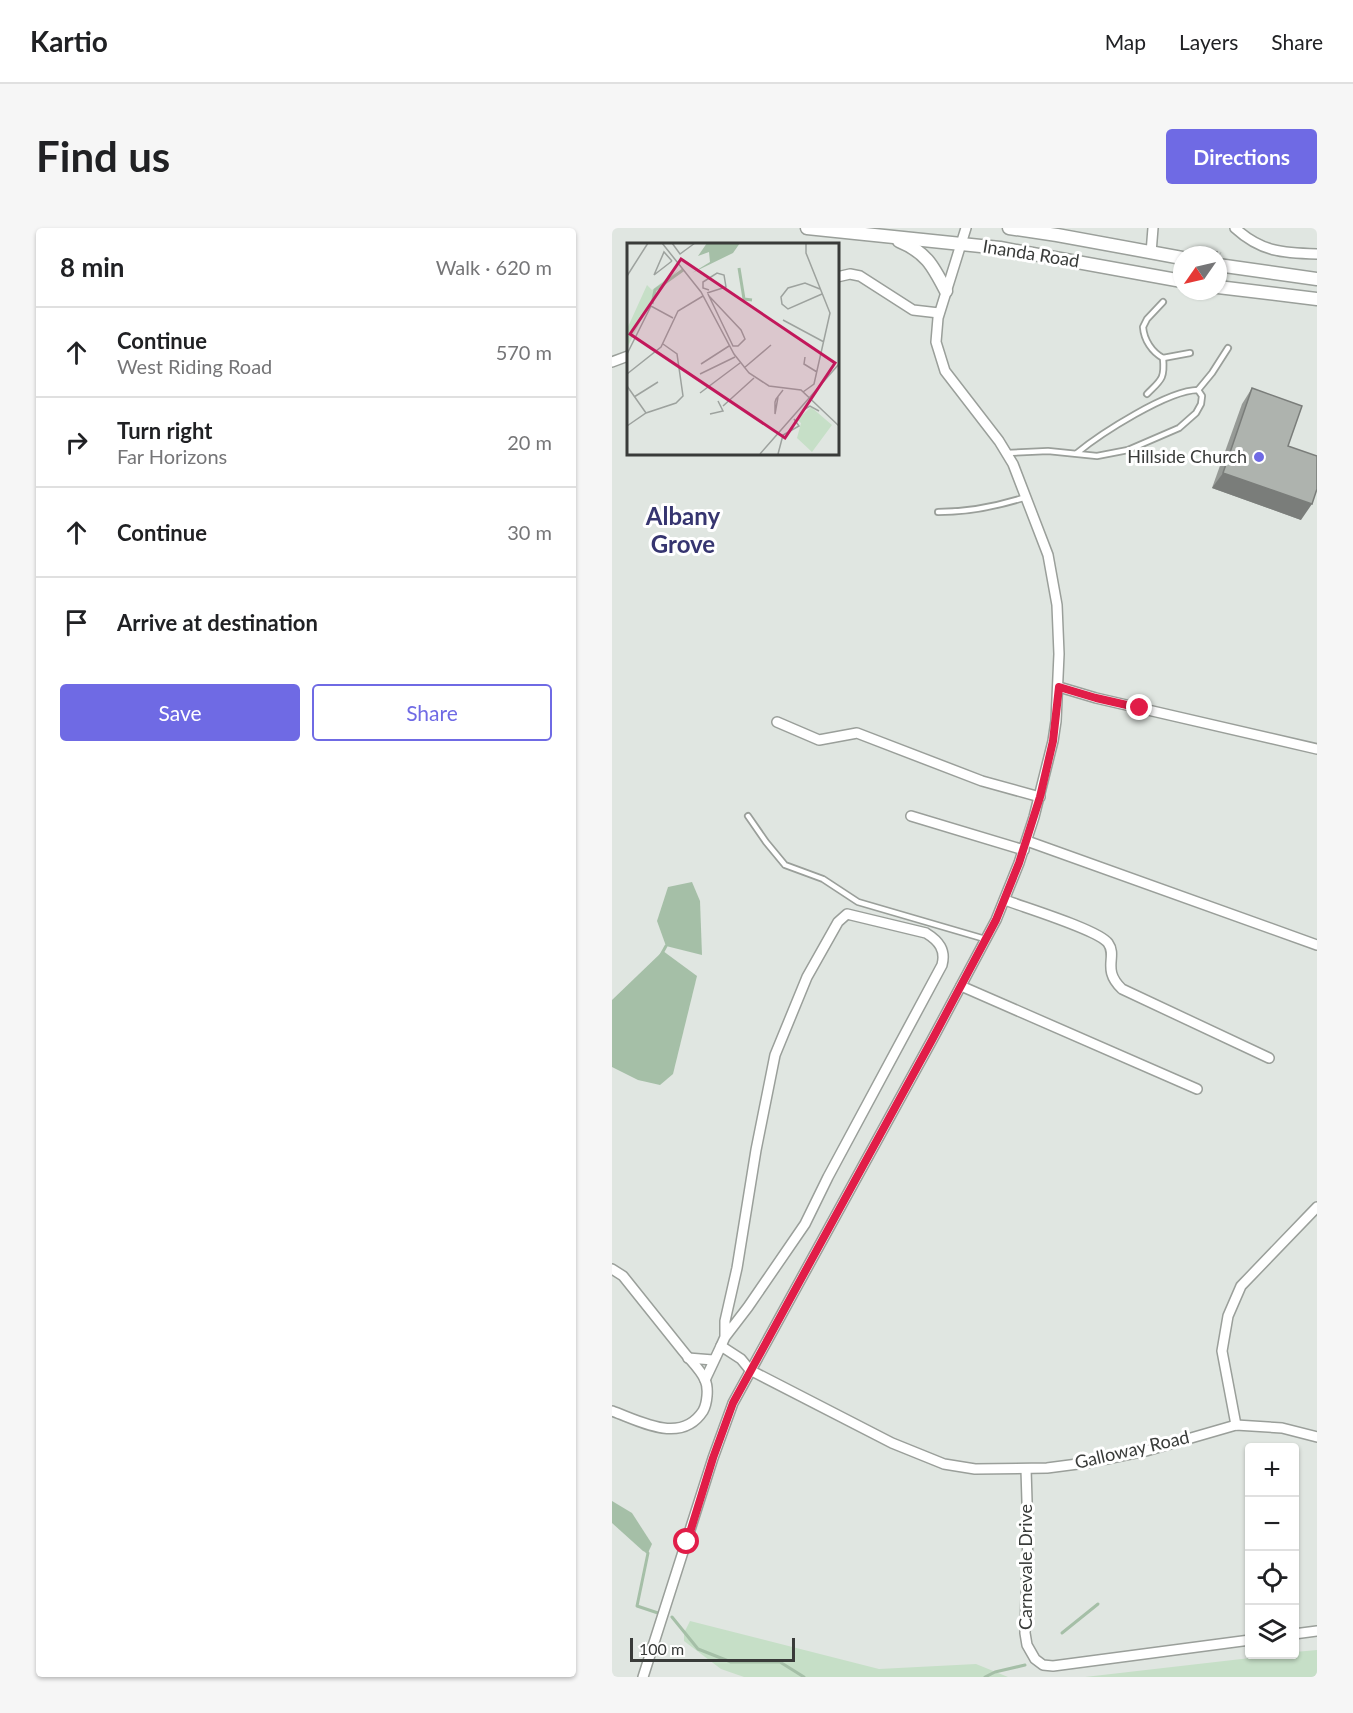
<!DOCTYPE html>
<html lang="en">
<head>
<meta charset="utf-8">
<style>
  :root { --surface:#fff; --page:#f6f6f6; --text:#202124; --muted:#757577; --line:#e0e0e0; --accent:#6f6ae4 }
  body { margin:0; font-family:Lato,sans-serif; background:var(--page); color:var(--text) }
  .controls { position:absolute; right:18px; bottom:18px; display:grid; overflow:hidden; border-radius:6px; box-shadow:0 2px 4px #0004 }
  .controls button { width:54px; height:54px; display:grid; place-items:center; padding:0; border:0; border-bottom:2px solid var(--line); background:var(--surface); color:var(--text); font:30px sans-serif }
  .compass { position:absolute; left:561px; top:18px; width:54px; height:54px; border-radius:50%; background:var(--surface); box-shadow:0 2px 4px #0004; rotate:236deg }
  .scale { position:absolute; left:18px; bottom:15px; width:165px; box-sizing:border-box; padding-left:6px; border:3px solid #393b39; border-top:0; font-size:16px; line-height:21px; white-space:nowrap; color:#393b39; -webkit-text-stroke:4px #fff; paint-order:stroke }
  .stop { position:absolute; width:18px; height:18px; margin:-14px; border:4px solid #e11d48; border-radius:50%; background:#fff }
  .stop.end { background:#e11d48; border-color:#fff; box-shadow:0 2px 6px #0008 }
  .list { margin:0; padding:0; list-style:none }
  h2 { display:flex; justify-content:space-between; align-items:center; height:78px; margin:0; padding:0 24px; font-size:26px }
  h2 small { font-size:20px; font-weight:400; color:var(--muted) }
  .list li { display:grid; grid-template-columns:39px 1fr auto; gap:18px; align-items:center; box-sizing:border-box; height:90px; padding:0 24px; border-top:2px solid var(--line) }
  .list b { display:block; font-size:22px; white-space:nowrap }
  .list p { margin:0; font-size:20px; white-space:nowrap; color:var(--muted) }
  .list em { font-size:20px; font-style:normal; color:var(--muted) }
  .actions { display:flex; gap:12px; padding:18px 24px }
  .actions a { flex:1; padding:14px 0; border:2px solid var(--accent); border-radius:6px; text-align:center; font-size:21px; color:var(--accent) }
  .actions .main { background:var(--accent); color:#fff }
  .icon { flex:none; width:33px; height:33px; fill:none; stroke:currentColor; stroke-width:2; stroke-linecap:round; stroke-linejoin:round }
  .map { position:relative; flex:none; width:705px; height:1449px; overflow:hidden; border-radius:6px }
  header { display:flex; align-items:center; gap:36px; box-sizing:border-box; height:84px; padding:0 30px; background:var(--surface); border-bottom:2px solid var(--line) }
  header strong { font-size:28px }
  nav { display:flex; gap:33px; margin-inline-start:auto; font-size:21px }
  .intro { display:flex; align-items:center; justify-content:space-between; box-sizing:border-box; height:144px; padding:0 36px }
  h1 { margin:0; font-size:42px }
  .button { padding:15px 27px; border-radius:6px; background:var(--accent); color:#fff; font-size:21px; font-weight:700 }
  main { display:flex; gap:36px; padding:0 36px }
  aside { flex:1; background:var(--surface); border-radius:6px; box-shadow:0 2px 4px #0004 }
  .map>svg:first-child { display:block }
</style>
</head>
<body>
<header>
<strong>Kartio</strong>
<nav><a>Map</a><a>Layers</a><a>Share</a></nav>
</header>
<div class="intro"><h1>Find us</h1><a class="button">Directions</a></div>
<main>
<aside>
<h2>8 min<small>Walk · 620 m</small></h2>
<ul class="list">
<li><svg class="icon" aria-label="ahead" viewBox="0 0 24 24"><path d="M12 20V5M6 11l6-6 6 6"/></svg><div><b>Continue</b><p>West Riding Road</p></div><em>570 m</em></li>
<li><svg class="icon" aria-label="right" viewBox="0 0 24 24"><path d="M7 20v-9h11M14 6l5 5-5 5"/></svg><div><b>Turn right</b><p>Far Horizons</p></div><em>20 m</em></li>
<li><svg class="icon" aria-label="ahead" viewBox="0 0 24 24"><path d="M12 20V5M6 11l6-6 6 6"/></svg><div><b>Continue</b></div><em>30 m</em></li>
<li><svg class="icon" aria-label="arrive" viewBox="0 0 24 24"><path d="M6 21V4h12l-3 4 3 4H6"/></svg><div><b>Arrive at destination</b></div></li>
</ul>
<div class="actions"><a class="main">Save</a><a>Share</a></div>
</aside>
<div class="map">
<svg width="705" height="1449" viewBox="0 0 705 1449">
  <rect width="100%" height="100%" fill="#e0e6e1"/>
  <g fill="#c6dfc7">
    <polygon points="78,1393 267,1441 364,1436 396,1449 132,1449 109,1441 72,1413 72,1405"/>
    <polygon points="705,1422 705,1449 473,1449 665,1427 682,1426 683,1424"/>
  </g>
  <g fill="#a5bfa7">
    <polygon points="80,654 88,673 90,727 54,718 45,693 56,659"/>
    <polygon points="51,723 85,748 61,846 48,857 26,852 0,839 0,772"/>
    <polygon points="0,1273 20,1285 40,1316 36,1325 31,1323 0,1295"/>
  </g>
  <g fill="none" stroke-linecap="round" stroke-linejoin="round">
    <g stroke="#a5bfa7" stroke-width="3">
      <polyline points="49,727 54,718"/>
      <polyline points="34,1323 36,1325 25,1378 46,1385"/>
      <polyline points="60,1389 86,1421 119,1434 168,1434 192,1449"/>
      <polyline points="450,1405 486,1376"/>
      <polyline points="373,1449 383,1444 413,1437"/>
    </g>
    <defs>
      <g id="service">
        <path d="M 551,74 L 535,91 L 531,99 C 532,112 540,124 551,130 L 578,125"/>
        <polyline points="586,162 600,145 616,120"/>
        <path d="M 535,166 C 549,152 553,151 551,130"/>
        <path d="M 395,225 L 436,223 L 485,228 L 516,222 L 567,200 L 584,185 L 589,176 L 590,168 L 586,162 C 556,162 488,206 465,225"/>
        <path d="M 326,284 C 356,284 386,278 414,269"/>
        <polyline points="136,588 154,614 173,637 211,651 246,674 373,711"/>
      </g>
      <g id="minor">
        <path d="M 623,0 C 649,24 671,25 705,26"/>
        <polyline points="539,25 541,0"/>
        <polyline points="225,49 238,46 248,48 301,82 327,85"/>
        <polyline points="0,134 16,128"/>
        <polyline points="447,459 484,470 705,521"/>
        <polyline points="165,494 207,512 245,505 370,553 428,569"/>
        <polyline points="299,588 412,622"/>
        <polyline points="415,613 705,717"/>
        <path d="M 393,672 C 411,679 487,702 496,715 C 506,729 489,741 510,761 L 657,830"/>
        <polyline points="349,758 585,861"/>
        <path d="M 0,1041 L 11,1048 C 31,1073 51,1098 71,1123 C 78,1132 89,1142 93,1152 C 97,1160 95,1176 91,1183 C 69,1217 28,1193 0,1183"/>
        <path d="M 109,1118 L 113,1109 L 136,1079 L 193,996 L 216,949 L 330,737 C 334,722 327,713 314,705 L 235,686 L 226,694 L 195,749 L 163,827 L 144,922 L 125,1040 L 113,1093 L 113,1109"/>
        <polyline points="76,1130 101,1132"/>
        <polyline points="93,1152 109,1118 129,1131 138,1142 280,1215 332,1236 363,1241 435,1240 481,1234 534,1223 624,1197 670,1200 705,1209"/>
        <polyline points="624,1197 610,1123 616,1088 629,1058 705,979"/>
        <polyline points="414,1241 416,1305 413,1405 415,1417 423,1431 431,1437 441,1438 638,1412"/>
        <polyline points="682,1406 705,1403"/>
        <polyline points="31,1449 101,1230 121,1175 320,812 384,692 407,635 422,589 441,513 444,493 447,426 445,377 436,327 401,236 387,213 333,143 324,114 326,90 354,0"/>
      </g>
      <g id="secondary">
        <polyline points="195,0 388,20 570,53"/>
        <polyline points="397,0 445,7 570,30"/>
        <path d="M 287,13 C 314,24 321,38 334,63"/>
        <polyline points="606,37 705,51"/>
        <polyline points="606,59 705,71"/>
      </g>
    </defs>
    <use href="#service" stroke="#9a9f9a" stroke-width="8"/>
    <use href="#minor" stroke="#9a9f9a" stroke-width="12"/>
    <use href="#secondary" stroke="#9a9f9a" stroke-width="15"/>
    <polyline stroke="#8d918d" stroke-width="2" stroke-dasharray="4.5 3" stroke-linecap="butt" points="579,23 594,22 609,25"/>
    <use href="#service" stroke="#fff" stroke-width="4.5"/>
    <use href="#minor" stroke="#fff" stroke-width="9"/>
    <use href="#secondary" stroke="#fff" stroke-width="12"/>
  </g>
  <polygon fill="#969a96" points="640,160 676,218 689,292 600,260 630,176"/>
  <polygon fill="#7a7d7a" points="611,245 700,276 689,292 600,260"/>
  <polygon fill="#aeb3ae" stroke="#7a7d7a" stroke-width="1.5" points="640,160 690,178 676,218 705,228 705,261 700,276 611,245"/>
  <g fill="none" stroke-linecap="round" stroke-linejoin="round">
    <polyline stroke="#e11d48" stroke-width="8" points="75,1314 101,1230 121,1175 320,812 384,692 407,635 428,569 441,513 447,459 484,470 528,480"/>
  </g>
  <circle fill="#6f6ae4" stroke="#fff" stroke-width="2" cx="647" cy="229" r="6"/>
  <g text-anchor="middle" stroke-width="6" stroke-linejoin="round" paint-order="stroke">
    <g font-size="18" fill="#393b39" stroke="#fff">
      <text transform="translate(419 26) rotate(9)" y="6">Inanda Road</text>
      <text transform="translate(520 1222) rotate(-13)" y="6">Galloway Road</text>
      <text transform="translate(414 1339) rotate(-90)" y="6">Carnevale Drive</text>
    </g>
    <g font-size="18" fill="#393b39" stroke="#fff" text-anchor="end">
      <text x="635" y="235">Hillside Church</text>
    </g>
    <g font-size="24" font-weight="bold" fill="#363570" stroke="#fff">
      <text x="71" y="297">Albany<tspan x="71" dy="28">Grove</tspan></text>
    </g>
  </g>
  <g transform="translate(15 15)">
    <rect width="212" height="212" fill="#e0e6e1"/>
    <path d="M 52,26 L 23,60 L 0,105 L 0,86 L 20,42 L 25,47 ZM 184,164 L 205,182 L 185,209 L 170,195 L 174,180 L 170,177 Z" fill="#c6dfc7"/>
    <path d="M 80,0 L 113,0 L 106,10 L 65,30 L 83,19 L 82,9 L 71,13 Z" fill="#a5bfa7"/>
    <path fill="none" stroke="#a5bfa7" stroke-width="3" d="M 112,25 L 117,56 L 125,57M 25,61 L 28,47 L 56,27"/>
    <path fill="none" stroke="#9da29e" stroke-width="1.5" d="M 35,0 L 74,49 L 107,111 L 122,130 L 142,143 L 174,147 L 212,183M 45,0 L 53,11 L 68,0M 27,32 L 37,9 L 45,18M 27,32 L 45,18M 0,33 L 21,0M 193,46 L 178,40 L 161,45 L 154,54 L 155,61 L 161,66 L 195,51M 80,50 L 99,44 L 97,32 L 90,30 L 76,39 L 76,45 L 82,47M 81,51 L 106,103 L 111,103 L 118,96 L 114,87 L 82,53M 156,77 L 197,99M 0,111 L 24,63 L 46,75M 178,114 L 177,121 L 190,129M 74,121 L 102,103M 117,125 L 144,102M 0,131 L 34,104 L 51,68 L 76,53M 73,131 L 108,114M 0,143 L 19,170M 176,149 L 187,141 L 203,70 L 179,10 L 179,0M 73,150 L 113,120M 7,154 L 31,139M 151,154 L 148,171 L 148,159 L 149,156 L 156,147M 96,163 L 127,135M 176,167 L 183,163 L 192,168M 83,171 L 96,168 L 91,158M 0,183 L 19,170 L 49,160 L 56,153 L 50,111 L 36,101M 133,211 L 212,121M 151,211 L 156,192 L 172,183 L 167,176"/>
    <path fill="#c2185b" fill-opacity="0.15" stroke="#c2185b" stroke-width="3" d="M 54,16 L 208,120 L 158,195 L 3,91 Z"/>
    <rect width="212" height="212" fill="none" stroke="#393b39" stroke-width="3"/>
  </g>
</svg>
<div class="controls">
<button>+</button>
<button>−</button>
<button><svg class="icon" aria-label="locate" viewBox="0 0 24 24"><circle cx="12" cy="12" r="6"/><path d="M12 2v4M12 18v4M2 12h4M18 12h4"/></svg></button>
<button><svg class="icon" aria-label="layers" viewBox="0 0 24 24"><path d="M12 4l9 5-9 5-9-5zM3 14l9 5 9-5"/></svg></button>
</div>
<svg class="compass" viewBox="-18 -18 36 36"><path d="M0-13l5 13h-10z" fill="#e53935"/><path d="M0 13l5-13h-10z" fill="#757577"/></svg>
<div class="scale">100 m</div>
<div class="stop" style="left:75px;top:1314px"></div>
<div class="stop end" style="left:528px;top:480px"></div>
</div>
</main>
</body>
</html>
